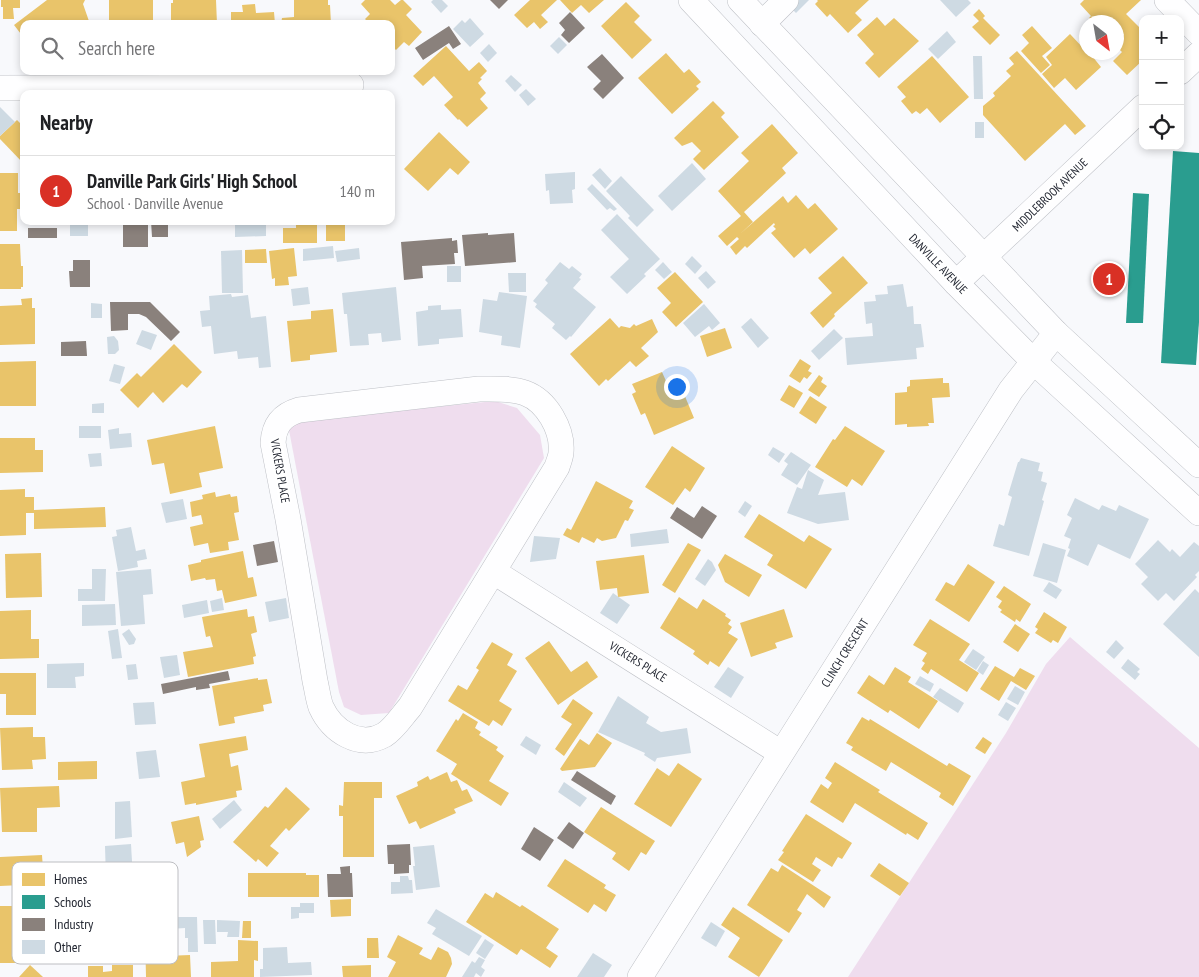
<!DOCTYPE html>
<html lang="en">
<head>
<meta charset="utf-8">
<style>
  :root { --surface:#fff; --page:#f2f2f2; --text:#202124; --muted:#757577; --line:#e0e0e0; --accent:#d93025 }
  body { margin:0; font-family:"PT Sans Narrow",sans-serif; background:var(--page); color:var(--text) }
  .controls { position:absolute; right:15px; top:15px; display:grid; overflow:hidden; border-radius:10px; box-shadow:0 2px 8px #0003 }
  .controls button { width:45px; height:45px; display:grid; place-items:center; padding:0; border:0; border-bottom:1px solid var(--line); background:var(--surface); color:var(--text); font:25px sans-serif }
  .compass { position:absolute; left:1079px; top:15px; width:45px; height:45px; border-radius:50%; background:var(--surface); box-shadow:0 2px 8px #0003; rotate:149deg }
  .you { position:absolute; left:676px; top:386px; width:18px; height:18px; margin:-12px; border:4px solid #fff; border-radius:50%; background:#1a73e8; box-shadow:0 0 0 8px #1a73e833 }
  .badge { display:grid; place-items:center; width:32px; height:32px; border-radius:50%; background:var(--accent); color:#fff; font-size:16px; font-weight:700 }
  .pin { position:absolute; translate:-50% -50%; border:2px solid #fff; box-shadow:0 1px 5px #0006 }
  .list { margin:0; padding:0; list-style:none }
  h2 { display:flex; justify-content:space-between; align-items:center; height:65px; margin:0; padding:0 20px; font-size:21px }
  h2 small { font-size:16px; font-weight:400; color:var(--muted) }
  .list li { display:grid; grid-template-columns:32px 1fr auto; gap:15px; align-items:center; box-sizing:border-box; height:70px; padding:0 20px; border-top:1px solid var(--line) }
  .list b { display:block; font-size:19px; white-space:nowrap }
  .list p { margin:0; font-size:16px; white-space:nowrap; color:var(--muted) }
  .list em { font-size:16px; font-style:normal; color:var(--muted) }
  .icon { flex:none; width:28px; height:28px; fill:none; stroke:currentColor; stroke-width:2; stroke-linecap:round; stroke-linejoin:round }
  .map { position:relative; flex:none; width:1199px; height:977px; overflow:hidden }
  .search { position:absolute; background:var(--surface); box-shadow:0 2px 8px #0003; left:20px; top:20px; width:375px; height:55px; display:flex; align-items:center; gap:12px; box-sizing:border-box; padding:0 18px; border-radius:10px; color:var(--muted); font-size:19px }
  .panel { position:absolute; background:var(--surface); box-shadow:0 2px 8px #0003; left:20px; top:90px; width:375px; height:135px; border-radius:10px }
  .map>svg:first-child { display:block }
</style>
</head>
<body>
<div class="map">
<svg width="1199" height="977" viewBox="0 0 1199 977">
  <rect width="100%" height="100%" fill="#f8f9fc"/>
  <g fill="#efddee">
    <polygon points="495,401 517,408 540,435 544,458 389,713 361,715 344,707 339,692 288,425 316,419"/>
    <polygon points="1070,637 1199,748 1199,977 848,977 1006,733 1046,664"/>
  </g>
  <g fill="#e9c46a">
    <polygon points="1,0 20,0 20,8 13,8 14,19 3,19 3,7 1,7"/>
    <polygon points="47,0 85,0 83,4 90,24 24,24 24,38 14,25"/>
    <rect x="109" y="0" width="44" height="24"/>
    <polygon points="173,0 216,0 217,24 171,24 171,3 173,3"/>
    <polygon points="294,0 328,0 328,5 330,5 331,24 281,24 282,18 294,17"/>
    <polygon points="365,0 390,0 395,5 401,0 403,0 412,9 406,15 422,32 409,46 404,42 396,50 391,45 391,24 370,24 365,19 370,14 361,4"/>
    <polygon points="530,0 557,0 541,15 548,22 540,29 534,22 527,28 514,15"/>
    <polygon points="560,0 604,0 589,13 581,5 572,13"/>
    <polygon points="817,0 869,0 855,13 862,20 848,33 830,14 827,17 815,4 818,1"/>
    <polygon points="1084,0 1141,0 1126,14 1143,31 1143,60 1127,75 1113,61 1122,52 1116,46 1116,22 1094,22 1089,18 1091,16 1080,4"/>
    <polygon points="626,2 640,16 634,22 652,40 632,59 601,26"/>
    <polygon points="255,4 256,13 274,12 275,24 231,24 231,12 243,12 242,5"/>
    <polygon points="979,9 985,16 983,18 1000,35 990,45 972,27 979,21 973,15"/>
    <polygon points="877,17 885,26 894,18 919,41 879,78 865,63 874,54 857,35"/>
    <polygon points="1032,26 1052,48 1042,56 1050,65 1041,73 1021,51 1029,43 1022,35"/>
    <polygon points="1070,34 1085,50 1086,48 1086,52 1095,53 1092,56 1101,67 1076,90 1065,78 1054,88 1042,74 1052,65 1046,57"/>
    <polygon points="446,46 469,71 479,62 487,71 480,78 482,79 478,83 486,93 480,99 488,108 467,127 459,119 458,120 444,105 453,97 434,76 423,86 413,76"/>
    <polygon points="1017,51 1086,126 1075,135 1065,124 1025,161 983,115 983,106 995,96 993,93 1011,76 1006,71 1014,64 1009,58"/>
    <polygon points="666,53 684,73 689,69 701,82 696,86 699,89 672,114 638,78"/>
    <polygon points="932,56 969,97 940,123 927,108 920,114 916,111 912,114 901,101 906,97 897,87"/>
    <polygon points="713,101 725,113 721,117 739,137 704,170 693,159 701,151 692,142 682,146 674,138"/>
    <polygon points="17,120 24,127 24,164 0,139 0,136"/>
    <polygon points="772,124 798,153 782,168 786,173 744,212 753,222 740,234 783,196 788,203 796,195 808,209 815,203 838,229 810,254 805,248 794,258 771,233 776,229 773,226 775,225 774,223 747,248 745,246 736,255 730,247 739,239 737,237 727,246 718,236 741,216 718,191 749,161 741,153"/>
    <polygon points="439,132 470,162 458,175 450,168 428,191 404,169"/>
    <polygon points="0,173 18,173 18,193 24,193 24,209 17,209 17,231 0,231"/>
    <polygon points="296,221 317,221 317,243 283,243 283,228 296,228"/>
    <rect x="326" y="221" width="19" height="20"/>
    <polygon points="0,244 20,244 21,266 23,266 23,287 21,287 21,289 0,289"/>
    <polygon points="294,248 297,276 288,277 289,285 275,286 275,278 272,279 269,251"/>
    <polygon points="266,249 267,263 245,263 245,250"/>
    <polygon points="843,256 868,283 834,314 835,316 823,328 810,313 832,293 818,278"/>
    <polygon points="675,272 703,302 676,327 662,312 671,303 657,288"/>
    <polygon points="32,298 32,308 35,308 35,344 0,345 0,306 22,305 21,299"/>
    <polygon points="333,309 337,352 310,355 310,360 291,362 287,321 311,319 311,311"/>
    <polygon points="610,318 619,328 621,326 630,328 634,324 636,326 652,319 658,332 641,348 649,356 636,367 630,361 608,381 606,379 599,386 570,354"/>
    <polygon points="725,328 732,348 707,357 700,336"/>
    <polygon points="174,344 202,372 187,388 182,384 163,403 153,392 138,408 120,390 137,373 141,377"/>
    <polygon points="800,359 811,366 808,371 812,373 807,379 804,377 800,383 789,376"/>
    <polygon points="36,361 36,406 0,406 0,362"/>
    <polygon points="662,372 666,381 677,377 694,418 654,435 645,413 641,415 632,394 636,392 632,384"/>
    <polygon points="819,375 823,378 821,382 827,386 819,397 808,390"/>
    <polygon points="943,378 943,383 949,383 950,397 932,398 934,423 928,423 929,426 907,427 907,424 895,425 895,393 907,392 907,387 910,386 910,380"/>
    <polygon points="789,385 803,393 794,408 780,400"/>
    <polygon points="810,396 827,407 816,424 799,413"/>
    <polygon points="215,426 223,468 199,473 202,487 170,494 164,463 152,465 147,440"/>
    <polygon points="845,426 885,451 862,486 852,479 847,487 815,467 833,439 835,440"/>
    <polygon points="0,438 35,438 35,450 43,450 43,472 0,473"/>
    <polygon points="672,446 705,468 690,492 685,488 673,505 645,487"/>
    <polygon points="596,481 633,501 629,508 634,510 628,521 625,520 616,538 602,541 597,538 594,543 582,537 579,543 563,535 567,528 571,530"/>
    <polygon points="25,489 25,497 34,497 34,510 105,507 106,527 34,529 34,513 26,513 26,535 0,536 0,490"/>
    <polygon points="215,492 216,497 230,494 231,497 237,496 239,512 234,513 239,540 228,542 229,550 210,553 208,543 194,546 190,527 203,524 201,515 192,517 190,502 203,499 202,495"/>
    <polygon points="759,514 804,542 809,535 832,549 806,589 767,565 773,555 744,537"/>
    <polygon points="688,543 701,550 675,593 662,585"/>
    <polygon points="243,551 248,578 253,577 257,596 225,603 222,590 217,591 215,579 206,580 205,578 191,581 188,565 201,562 201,560"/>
    <polygon points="41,553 42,597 6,598 5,554"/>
    <polygon points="725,554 762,575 749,597 725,582 718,565"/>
    <polygon points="644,555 649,593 618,597 617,588 600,590 596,561"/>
    <polygon points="968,564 995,582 969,622 935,600 946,582 954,586"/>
    <polygon points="1004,586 1031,604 1020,622 1016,619 1015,622 1000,612 1002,610 998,607 1002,601 996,597"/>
    <polygon points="679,597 697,609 703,599 726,614 725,616 731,620 728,624 732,627 728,633 738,639 719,667 710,661 708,665 693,654 695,651 660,628"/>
    <polygon points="247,609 248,617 254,616 257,632 251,634 256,656 253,657 254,664 188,677 183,652 213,647 210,636 206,637 202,617"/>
    <polygon points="784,609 793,637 775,643 777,648 751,657 740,623"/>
    <polygon points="31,610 31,639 39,639 39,658 0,659 0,611"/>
    <polygon points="1044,612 1067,627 1058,643 1053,640 1051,643 1035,633 1038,629 1035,627"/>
    <polygon points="930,619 970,644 959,660 979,673 967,692 931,669 928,674 921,669 925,663 922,661 927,653 913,645"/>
    <polygon points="1015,624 1030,634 1018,652 1003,642"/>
    <polygon points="549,641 571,672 587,661 598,677 558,705 525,658"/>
    <polygon points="492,642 513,654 507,665 517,671 499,701 512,709 502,726 493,720 489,726 448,701 458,685 467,690 479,670 476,668"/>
    <polygon points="995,666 1014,677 1020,668 1035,676 1026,690 1011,681 999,701 980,689"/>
    <polygon points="895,667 911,677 908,682 938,701 919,729 890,710 888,713 857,693 869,675 884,685"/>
    <polygon points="0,673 36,673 36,715 6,715 6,694 0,694"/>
    <polygon points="258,678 258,680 267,679 272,703 263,705 264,711 234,717 235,723 219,726 212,686"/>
    <polygon points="573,699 593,713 564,756 555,749 572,724 561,717"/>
    <polygon points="463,713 478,722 475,728 481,732 479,735 498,747 496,750 504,756 489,781 509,793 501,806 451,774 457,764 436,751 456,719 458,721"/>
    <polygon points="862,717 869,721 870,719 947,766 949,763 971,776 953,806 939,797 941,793 891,762 886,771 851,750 853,747 846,743"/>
    <polygon points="33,727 33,737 45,737 46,759 32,760 33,769 2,770 0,728"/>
    <polygon points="597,733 612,743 595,767 562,771 560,769 580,739 589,745"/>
    <polygon points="246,736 248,750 229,754 231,767 238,765 242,790 236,791 237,797 196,805 196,803 185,805 181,782 205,777 199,744"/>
    <polygon points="983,737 992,743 985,754 975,748"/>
    <polygon points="97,761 97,779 58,780 58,762"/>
    <polygon points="835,762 880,790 878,792 928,823 918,840 907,833 906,835 855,803 843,823 810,802 821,784 828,789 832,783 825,778"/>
    <polygon points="678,763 702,779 671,827 634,804 657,768 669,776"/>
    <polygon points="447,772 451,782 457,780 462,791 467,789 473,801 454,809 456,813 420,829 416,821 409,824 396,796 418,786 417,782 428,776 430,780"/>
    <polygon points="344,782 382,782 382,798 374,798 374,857 343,857 343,816 339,816 339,805 343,806"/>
    <polygon points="59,786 60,807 37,808 37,832 2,832 0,788"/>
    <polygon points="286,787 310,809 289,831 286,828 270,846 279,853 267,867 258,859 256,862 233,842 265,806 268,808"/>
    <polygon points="601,807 655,841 646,855 641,852 629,871 612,859 616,853 584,832"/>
    <polygon points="806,814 852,843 842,859 838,857 832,867 816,857 812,864 821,870 813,882 778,860 784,852 782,851"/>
    <polygon points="199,816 204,840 200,841 201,847 187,857 184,842 176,844 171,822"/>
    <polygon points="42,855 44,884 0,886 0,857"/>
    <polygon points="565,859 606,885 604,888 616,895 606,912 594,904 588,913 547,886"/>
    <polygon points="879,863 909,883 900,896 870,876"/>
    <polygon points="782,865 831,897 824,908 807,894 797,910 802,913 789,933 747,905 771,868 778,872"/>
    <polygon points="248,873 306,873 306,875 319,875 319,897 248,897"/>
    <polygon points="496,892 520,907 522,905 559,929 546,948 558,956 550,968 521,949 517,955 466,922 485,893 493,898"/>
    <polygon points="351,899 351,916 331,917 330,900"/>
    <polygon points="0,906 12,906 12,928 24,928 24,963 0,963"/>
    <polygon points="733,907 783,940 759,977 728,957 740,938 721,925"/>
    <polygon points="243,921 251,921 251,938 242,938"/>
    <polygon points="145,934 165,934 165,956 190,955 191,977 146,977"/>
    <polygon points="398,935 423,948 419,954 431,960 438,947 448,952 451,958 452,964 446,977 388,977 396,962 387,957"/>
    <polygon points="367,938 378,938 379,958 367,958"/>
    <polygon points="238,940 258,941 258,961 254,960 254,977 211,977 211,962 238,961"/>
    <polygon points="30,965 43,977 19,977"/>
    <polygon points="112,965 133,965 133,977 88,977 88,966 103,966 103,972 112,971"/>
    <polygon points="371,965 371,977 343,977 342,966"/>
  </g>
  <g fill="#2a9d8f">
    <polygon points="1173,151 1199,153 1199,322 1196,365 1161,363"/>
    <polygon points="1133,193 1149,194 1143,323 1126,323"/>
  </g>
  <g fill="#8a817c">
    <polygon points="490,0 508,0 499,9"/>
    <polygon points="570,12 585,28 569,43 561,35 565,30 559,23"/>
    <polygon points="449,26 461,44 453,49 449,43 423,60 415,48"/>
    <polygon points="602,54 624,78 603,99 593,89 601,81 587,67"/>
    <rect x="123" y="221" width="25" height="26"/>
    <polygon points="151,221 168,221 168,237 152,237"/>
    <rect x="28" y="228" width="29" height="10"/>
    <polygon points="488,233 488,235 514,233 516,262 465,266 462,235"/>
    <polygon points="452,238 452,241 457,240 458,253 454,253 455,264 422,266 423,278 404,280 401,242"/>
    <polygon points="73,260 90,260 90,287 70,287 69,271 73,271"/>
    <polygon points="110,302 150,302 180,332 171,341 146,317 139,314 128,314 128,330 111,331"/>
    <polygon points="86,341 87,356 61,356 61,342"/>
    <polygon points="702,506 717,516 702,539 670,518 677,507 694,518"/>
    <polygon points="274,541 278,562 257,566 253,545"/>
    <polygon points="228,671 230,680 209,684 210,688 196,690 196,687 163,694 161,684"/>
    <polygon points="577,771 616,796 611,805 571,780"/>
    <polygon points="569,822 584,833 573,849 557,838"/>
    <polygon points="534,827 554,840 540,861 521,849"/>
    <polygon points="410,844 411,865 409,865 409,873 394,874 394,864 388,864 387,845"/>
    <polygon points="350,866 350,873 352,873 353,897 328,897 327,874 341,874 340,867"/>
  </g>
  <g fill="#cedae3">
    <polygon points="433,0 442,0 448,6 441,13 431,2"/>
    <polygon points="791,0 809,0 796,13 787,4"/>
    <polygon points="940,0 968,0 971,3 956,17"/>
    <polygon points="470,18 484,34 470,47 453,29 462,20 465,23"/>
    <polygon points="947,31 956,42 938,59 928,49"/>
    <polygon points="559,37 567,45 558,54 550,46"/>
    <polygon points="489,44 497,53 488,62 480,53"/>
    <polygon points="973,56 982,56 983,99 974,99"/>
    <polygon points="511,75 522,85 515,92 505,81"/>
    <polygon points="526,89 536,99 528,106 519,95"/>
    <polygon points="0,107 15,122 0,136"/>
    <rect x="975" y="122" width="9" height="16"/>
    <polygon points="692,163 706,179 672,211 658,196"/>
    <polygon points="600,168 612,181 605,189 592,175"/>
    <polygon points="575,172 575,189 572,190 573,203 550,204 549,190 546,191 545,174"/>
    <polygon points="621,176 654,210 637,227 628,218 630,216 606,191"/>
    <polygon points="592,184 617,209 614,211 610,208 607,210 587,189"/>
    <polygon points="617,214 660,259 644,274 646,276 627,294 610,277 629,259 601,230"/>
    <rect x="70" y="221" width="18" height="15"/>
    <polygon points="235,221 266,221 266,236 235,237"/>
    <polygon points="333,246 334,258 303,261 303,249"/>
    <polygon points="359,248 360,259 337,262 335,251"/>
    <polygon points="242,250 243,293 222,293 221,251"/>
    <polygon points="692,256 702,266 695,274 685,264"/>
    <polygon points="560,262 569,269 572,266 582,274 579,278 581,279 573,288 596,307 571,337 570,336 566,340 552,328 555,324 535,307 537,304 533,301 548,283 545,280"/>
    <polygon points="663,262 672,272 664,279 655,270"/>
    <rect x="447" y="266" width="14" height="16"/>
    <polygon points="706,271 716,282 708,289 698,278"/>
    <polygon points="508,273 526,273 526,292 509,292"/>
    <polygon points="903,284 907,307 913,306 914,324 921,324 924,347 916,348 917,359 847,365 845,338 873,336 872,323 866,324 864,302 876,301 875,295 888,294 887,286"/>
    <polygon points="308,287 310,304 293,306 291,289"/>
    <polygon points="396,287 401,340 382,342 381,333 368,334 369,345 350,346 347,314 344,314 342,293"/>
    <polygon points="499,292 527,296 520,348 501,345 502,336 479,332 483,299 497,301"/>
    <polygon points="231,294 232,297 248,295 251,318 266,316 271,367 259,368 258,357 238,359 237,351 214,354 211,326 202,327 200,311 210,310 209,296"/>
    <polygon points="91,303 102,304 102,318 91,318"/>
    <polygon points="704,304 720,323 712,330 709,326 695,337 683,323"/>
    <polygon points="441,305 441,310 461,309 463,337 439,339 439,344 418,346 416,312 428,310 428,306"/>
    <polygon points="751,318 769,338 758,348 741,327"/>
    <polygon points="834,329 843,338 819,360 811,351"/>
    <polygon points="142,330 157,335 151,350 136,344"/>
    <polygon points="114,336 118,341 119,350 115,354 108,354 107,337"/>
    <polygon points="114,364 125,367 120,384 109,381"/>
    <polygon points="104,403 104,413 92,413 92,404"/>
    <rect x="79" y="426" width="22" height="12"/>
    <polygon points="119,428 119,434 131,433 132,447 110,449 108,430"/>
    <polygon points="773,447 785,454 779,463 768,455"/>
    <polygon points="791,452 811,465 797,485 781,475 788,464 784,461"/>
    <polygon points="101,453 102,466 90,467 88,454"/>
    <polygon points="1021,458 1040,463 1038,471 1043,472 1041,481 1047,483 1042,500 1044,501 1029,556 993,546 999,524 1004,526 1012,497 1008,495 1018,462 1019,462"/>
    <polygon points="808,470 824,480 818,495 845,492 849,520 818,524 787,513 797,487 802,489"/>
    <polygon points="1075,498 1099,510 1102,505 1116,511 1119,505 1149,519 1130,559 1098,544 1088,566 1067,556 1070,549 1068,548 1071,539 1064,536 1072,518 1067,515"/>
    <polygon points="183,499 187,519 166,523 161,503"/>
    <polygon points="745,501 752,506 745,517 738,512"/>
    <polygon points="131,527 136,551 145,549 147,559 137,561 138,567 118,571 112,537 117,536 116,530"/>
    <polygon points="667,529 669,543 631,547 630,534"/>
    <polygon points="534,536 560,538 556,559 530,562"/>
    <polygon points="1158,540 1170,552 1172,549 1180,557 1194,542 1199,546 1199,571 1195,575 1197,577 1174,601 1166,593 1158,601 1141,584 1148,577 1135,564"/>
    <polygon points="1043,543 1066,550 1057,583 1033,576"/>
    <polygon points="708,559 712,562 716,570 705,586 695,579"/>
    <polygon points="92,569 106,569 105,601 78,601 78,589 92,589"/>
    <polygon points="151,569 153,594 143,595 145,624 121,626 116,572"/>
    <polygon points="1049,582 1062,590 1056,599 1043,591"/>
    <polygon points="1195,589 1199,593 1199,657 1163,624"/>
    <polygon points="613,593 630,605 617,624 600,613"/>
    <polygon points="222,598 224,610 212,612 210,601"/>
    <polygon points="286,598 289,618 269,622 265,602"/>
    <polygon points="207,600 209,613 184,618 182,605"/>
    <polygon points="115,604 116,625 82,626 82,605"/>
    <polygon points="118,629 122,658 112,659 108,631"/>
    <polygon points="129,629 136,639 134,644 129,645 122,634"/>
    <polygon points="1116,640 1124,648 1114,659 1106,652"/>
    <polygon points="973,649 985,657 976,670 964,662"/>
    <polygon points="177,655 180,675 164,678 160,657"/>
    <polygon points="1128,659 1140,669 1137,672 1140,674 1135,680 1121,668"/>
    <polygon points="983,661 989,665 983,675 977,671"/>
    <polygon points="84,663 84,676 75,677 76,688 47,688 47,664"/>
    <polygon points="136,664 138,679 128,680 126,665"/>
    <polygon points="728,667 744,677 731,698 714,687"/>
    <polygon points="920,676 934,684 930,692 915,684"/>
    <polygon points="1015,686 1025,692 1018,705 1007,699"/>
    <polygon points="940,688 964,703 958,713 933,697"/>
    <polygon points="618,696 649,717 646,723 661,732 687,728 691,753 657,758 655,762 644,755 645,753 598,732"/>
    <polygon points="154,702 156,724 135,725 133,703"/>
    <polygon points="1006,702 1016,708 1008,721 998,715"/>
    <polygon points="526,736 541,745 536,755 520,745"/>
    <polygon points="156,750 160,777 139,779 136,752"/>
    <polygon points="564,782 587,798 580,807 558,792"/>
    <polygon points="234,800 242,810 220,829 212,819"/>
    <polygon points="130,801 132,837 115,839 115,802"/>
    <polygon points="131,844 133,879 106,880 105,846"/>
    <polygon points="434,845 440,887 416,890 413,866 415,866 413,847"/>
    <polygon points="400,876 408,876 409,880 412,880 413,893 391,894 391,882 400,882"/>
    <polygon points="300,903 314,903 314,913 299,913 299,918 291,919 291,907 300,907"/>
    <polygon points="436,909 482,936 469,956 432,934 436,928 427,923"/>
    <polygon points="170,917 197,917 198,952 188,952 188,938 185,938 185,928 170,929"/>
    <polygon points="203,920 215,920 216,944 204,944"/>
    <polygon points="217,920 240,921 239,937 227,937 228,932 217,932"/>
    <polygon points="711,922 725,931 716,947 701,938"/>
    <polygon points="485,939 494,945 485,959 476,953"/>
    <polygon points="287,947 288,963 311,962 312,975 260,977 260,969 263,969 263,948"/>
    <polygon points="593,953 612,965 604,977 577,977"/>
    <polygon points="479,957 485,960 481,967 485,970 481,977 476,973 474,977 462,977 472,961 475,963"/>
  </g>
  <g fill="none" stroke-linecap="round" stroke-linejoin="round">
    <defs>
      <g id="minor">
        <polyline points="691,0 956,283 1033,361 1199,513"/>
        <polyline points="740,0 1056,333 1199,465"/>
        <polyline points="1167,0 1199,33"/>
        <polyline points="762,24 786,0"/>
        <polyline points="1180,72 1199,54"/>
        <polyline points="0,88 300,87 351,85"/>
        <polyline points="956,283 1143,107"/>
        <path d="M 479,389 C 495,389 511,388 525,393 C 547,401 563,430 561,452 C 561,457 558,463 557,467 L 410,707 C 402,716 394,729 384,735 C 359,749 332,731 321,707 C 318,699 317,689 315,681 L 288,519 L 273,443 C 274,425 282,415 299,410 Z"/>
        <polyline points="494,572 781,753"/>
        <polyline points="640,977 1011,390 1056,333"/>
      </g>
    </defs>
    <use href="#minor" stroke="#bec0c6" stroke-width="26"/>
    <use href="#minor" stroke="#fefeff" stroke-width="25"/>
  </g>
  <g text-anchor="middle" stroke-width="5" stroke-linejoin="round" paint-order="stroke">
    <g font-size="12" fill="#242833" stroke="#fff">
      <text transform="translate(1050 195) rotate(-44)" y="4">MIDDLEBROOK AVENUE</text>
      <text transform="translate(938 264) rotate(46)" y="4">DANVILLE AVENUE</text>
      <text transform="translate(280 471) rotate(80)" y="4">VICKERS PLACE</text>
      <text transform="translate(845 653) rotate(-58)" y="4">CLINCH CRESCENT</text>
      <text transform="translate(638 662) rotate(32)" y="4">VICKERS PLACE</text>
    </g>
  </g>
  <rect x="12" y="862" width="166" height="102" rx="8" fill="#fff" stroke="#bdbec2" stroke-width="1"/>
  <rect x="22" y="873" width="23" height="13" fill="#e9c46a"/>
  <rect x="22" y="895" width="23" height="14" fill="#2a9d8f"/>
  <rect x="22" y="918" width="23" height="13" fill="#8a817c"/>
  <rect x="22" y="940" width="23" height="14" fill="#cedae3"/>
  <g font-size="14" fill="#242833">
    <text x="54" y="884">Homes</text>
    <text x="54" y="907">Schools</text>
    <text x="54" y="929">Industry</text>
    <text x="54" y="952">Other</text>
  </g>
</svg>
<div class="controls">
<button>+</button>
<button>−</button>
<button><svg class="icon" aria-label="locate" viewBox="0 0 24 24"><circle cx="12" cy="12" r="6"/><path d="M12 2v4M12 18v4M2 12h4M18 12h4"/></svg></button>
</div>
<svg class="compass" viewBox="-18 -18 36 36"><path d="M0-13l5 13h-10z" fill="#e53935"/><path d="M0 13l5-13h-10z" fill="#757577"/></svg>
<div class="you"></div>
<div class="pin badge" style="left:1109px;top:279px">1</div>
<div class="search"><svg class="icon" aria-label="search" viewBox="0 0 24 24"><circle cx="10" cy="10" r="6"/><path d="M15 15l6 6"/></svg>Search here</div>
<section class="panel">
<h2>Nearby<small></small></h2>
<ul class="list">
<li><span class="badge">1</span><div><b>Danville Park Girls' High School</b><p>School · Danville Avenue</p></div><em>140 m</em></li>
</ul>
</section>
</div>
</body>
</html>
